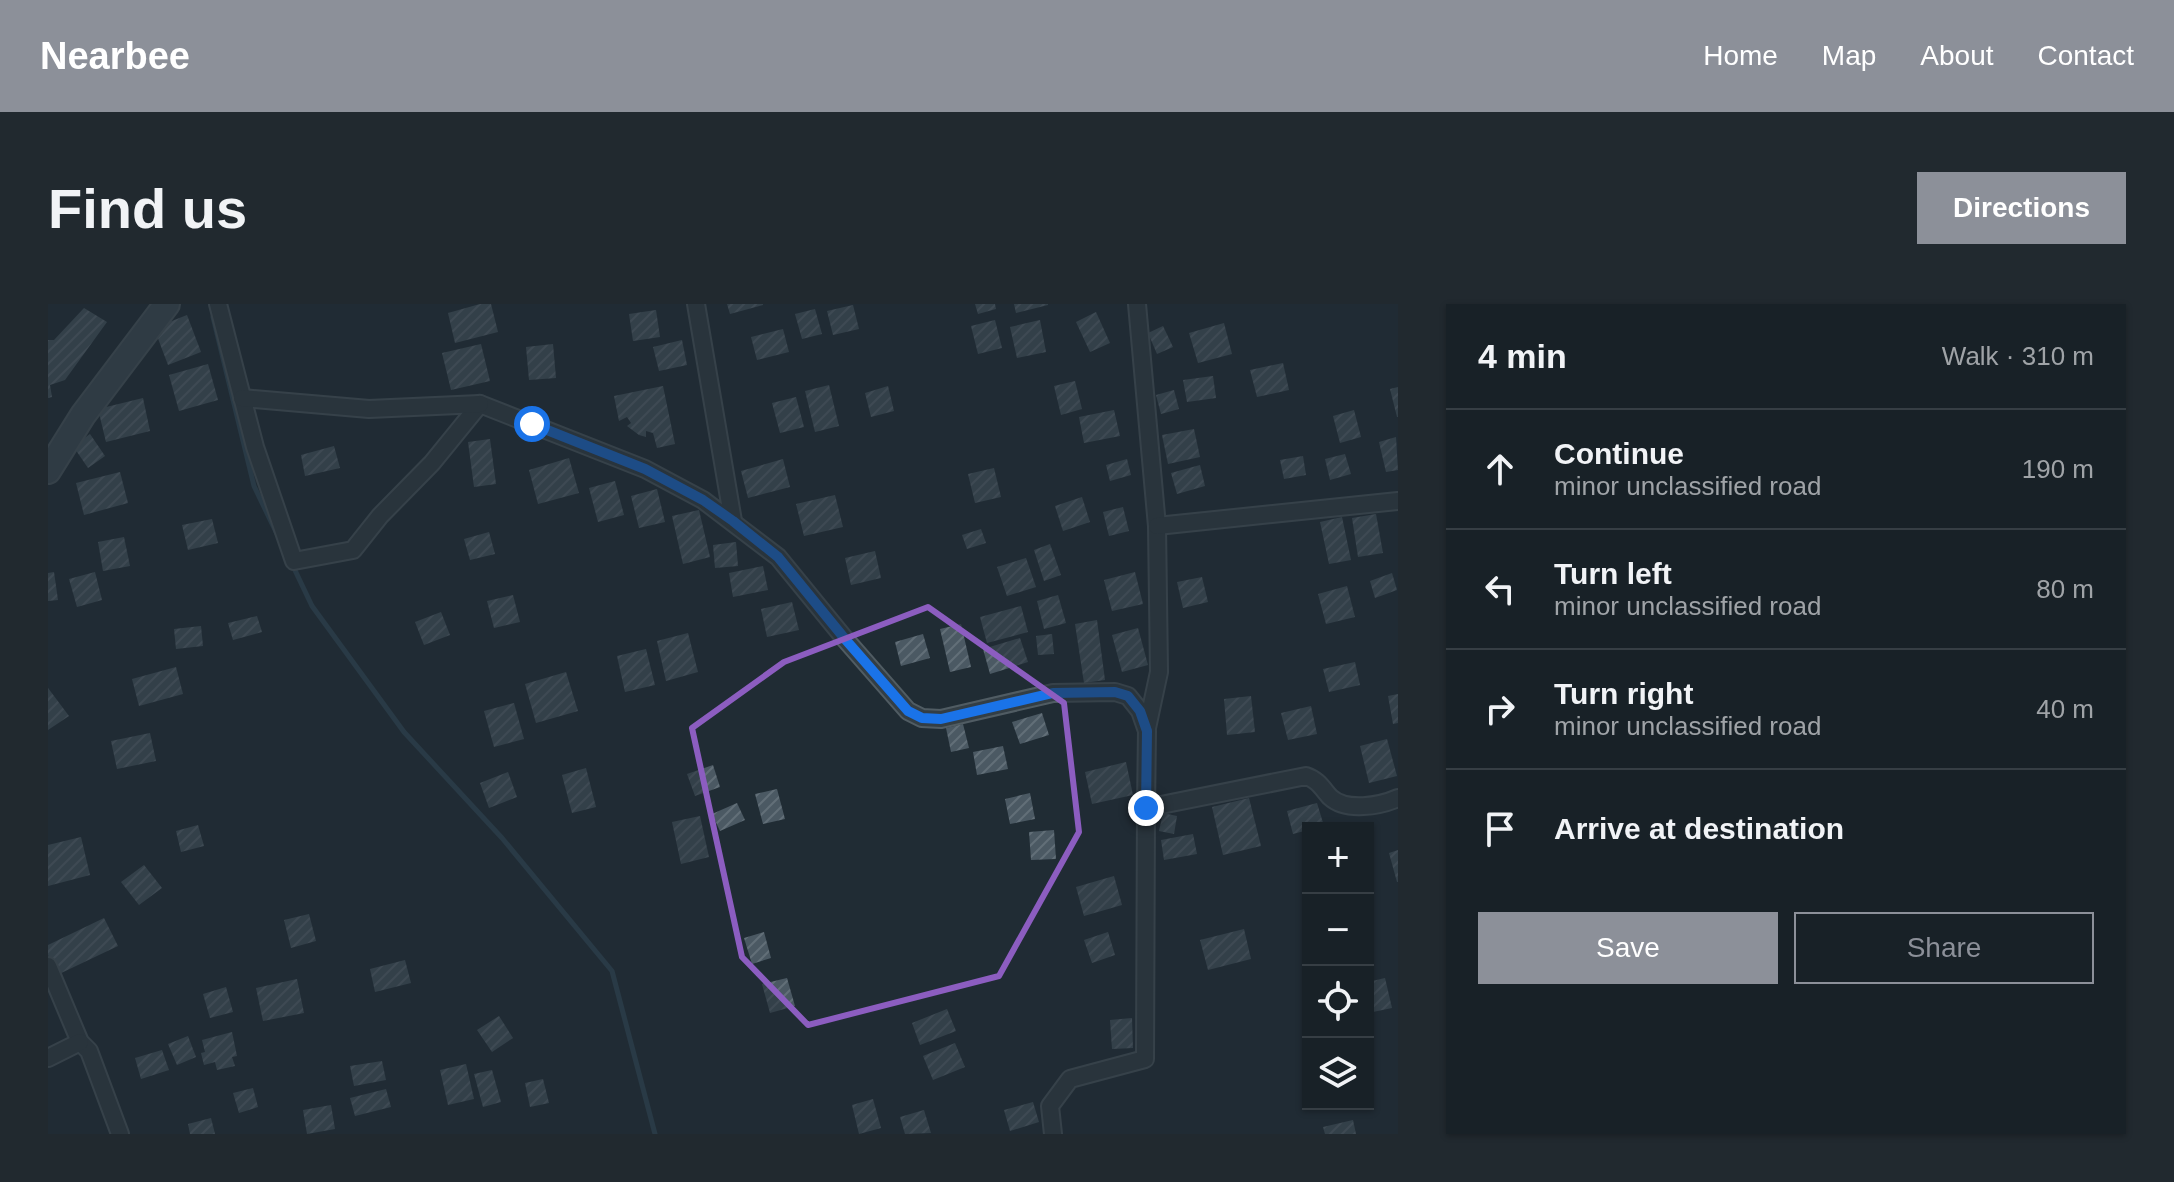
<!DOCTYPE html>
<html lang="en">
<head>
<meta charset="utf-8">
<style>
  :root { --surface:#182127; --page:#21292f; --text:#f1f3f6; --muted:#9fa3a7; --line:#363e44; --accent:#8c9099 }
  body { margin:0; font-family:Helvetica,sans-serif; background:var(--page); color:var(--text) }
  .controls { position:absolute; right:24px; bottom:24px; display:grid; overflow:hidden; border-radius:0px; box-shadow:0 2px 6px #0004 }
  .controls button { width:72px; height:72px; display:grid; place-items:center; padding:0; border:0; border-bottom:2px solid var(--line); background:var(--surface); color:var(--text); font:40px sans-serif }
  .stop { position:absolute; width:24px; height:24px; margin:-18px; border:6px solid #1a73e8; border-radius:50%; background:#fff }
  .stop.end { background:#1a73e8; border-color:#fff; box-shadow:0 2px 8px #0008 }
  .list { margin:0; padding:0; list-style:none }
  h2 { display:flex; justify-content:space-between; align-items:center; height:104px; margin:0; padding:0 32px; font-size:34px }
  h2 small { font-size:26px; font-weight:400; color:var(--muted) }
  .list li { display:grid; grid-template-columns:52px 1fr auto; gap:24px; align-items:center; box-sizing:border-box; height:120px; padding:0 32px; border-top:2px solid var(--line) }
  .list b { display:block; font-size:30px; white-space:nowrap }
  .list p { margin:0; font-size:26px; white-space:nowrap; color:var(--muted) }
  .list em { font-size:26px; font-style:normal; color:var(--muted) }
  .actions { display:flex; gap:16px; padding:24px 32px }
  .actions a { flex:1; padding:18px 0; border:2px solid var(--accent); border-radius:0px; text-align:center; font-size:28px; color:var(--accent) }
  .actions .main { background:var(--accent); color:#fff }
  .icon { flex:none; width:44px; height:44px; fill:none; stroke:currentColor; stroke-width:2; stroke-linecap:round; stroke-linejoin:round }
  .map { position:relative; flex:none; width:1350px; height:830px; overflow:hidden; border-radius:0px }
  header { display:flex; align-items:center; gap:48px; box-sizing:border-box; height:112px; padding:0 40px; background:var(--accent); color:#fff }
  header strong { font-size:38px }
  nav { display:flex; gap:44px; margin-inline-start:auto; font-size:28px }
  .intro { display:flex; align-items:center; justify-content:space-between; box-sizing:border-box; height:192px; padding:0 48px }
  h1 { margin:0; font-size:56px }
  .button { padding:20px 36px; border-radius:0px; background:var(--accent); color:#fff; font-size:28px; font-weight:700 }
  main { display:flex; gap:48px; padding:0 48px }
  aside { flex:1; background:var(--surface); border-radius:0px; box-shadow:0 2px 6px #0004 }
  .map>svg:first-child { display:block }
</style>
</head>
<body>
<header>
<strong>Nearbee</strong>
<nav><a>Home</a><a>Map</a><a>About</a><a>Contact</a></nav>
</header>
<div class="intro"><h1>Find us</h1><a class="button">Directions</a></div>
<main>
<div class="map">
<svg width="1350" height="830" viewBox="0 0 1350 830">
  <defs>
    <pattern id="building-hatch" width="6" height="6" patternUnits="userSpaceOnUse" patternTransform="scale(2)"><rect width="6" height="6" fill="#4b5963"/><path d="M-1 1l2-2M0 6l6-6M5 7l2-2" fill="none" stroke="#626f78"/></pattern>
  </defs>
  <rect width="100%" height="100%" fill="#202c34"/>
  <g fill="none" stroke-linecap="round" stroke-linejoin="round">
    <g stroke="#344c5b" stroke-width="5">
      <polyline points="165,13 206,182 229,230"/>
      <polyline points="244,260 264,302 356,428 454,534 564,667 607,830"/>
    </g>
  </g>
  <g fill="url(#building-hatch)">
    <polygon points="432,0 443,0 450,28 407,39 400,9"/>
    <polygon points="679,0 715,0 715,1 682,10"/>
    <polygon points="927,0 947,0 948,5 930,10"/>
    <polygon points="966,0 1000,0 1000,1 968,9"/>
    <polygon points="805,1 811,25 785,31 779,7"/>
    <polygon points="36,4 59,18 17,76 2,81 4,93 0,94 0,36 6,36"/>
    <polygon points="767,5 774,30 754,35 747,10"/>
    <polygon points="608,6 612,33 585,37 581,10"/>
    <polygon points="1048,8 1062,39 1042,48 1028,18"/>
    <polygon points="139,11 153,48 120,61 106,24"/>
    <polygon points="947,16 954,44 930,50 923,22"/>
    <polygon points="992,16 998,48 969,54 962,23"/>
    <polygon points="1176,19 1184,50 1150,59 1141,29"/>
    <polygon points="1115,22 1125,43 1109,50 1100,29"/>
    <polygon points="735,25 741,48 709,56 703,33"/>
    <polygon points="634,36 639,61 611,67 605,43"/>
    <polygon points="433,40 442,77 403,86 394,49"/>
    <polygon points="505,40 508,74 481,76 478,43"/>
    <polygon points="1235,59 1241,86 1209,93 1202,66"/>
    <polygon points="160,60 170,96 131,107 121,71"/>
    <polygon points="1165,72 1168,94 1139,98 1135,76"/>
    <polygon points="1027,77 1034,105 1013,111 1006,82"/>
    <polygon points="781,81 791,122 767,128 757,87"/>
    <polygon points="615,82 627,140 609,144 605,129 598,127 598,133 591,131 579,122 583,119 579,113 571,117 566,92"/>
    <polygon points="840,82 846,107 823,113 817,89"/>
    <polygon points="1350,83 1350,113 1349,113 1342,85"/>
    <polygon points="1126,86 1131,105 1113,110 1108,91"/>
    <polygon points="748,93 756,123 732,129 724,99"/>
    <polygon points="95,94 102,127 58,138 50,105"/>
    <polygon points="1066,106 1072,132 1036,139 1031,113"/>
    <polygon points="1306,106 1313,133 1292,139 1285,112"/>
    <polygon points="1146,125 1152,153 1120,160 1114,131"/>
    <polygon points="42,130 57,152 40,164 25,142"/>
    <polygon points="1348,133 1350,166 1338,168 1331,138"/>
    <polygon points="442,135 448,180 426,183 420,138"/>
    <polygon points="286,142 292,164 257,172 253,151"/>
    <polygon points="1297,150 1303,170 1282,176 1277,155"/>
    <polygon points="1255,152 1258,171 1236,175 1232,156"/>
    <polygon points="521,154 531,189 490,200 481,166"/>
    <polygon points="735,155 742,183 700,194 693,167"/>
    <polygon points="1079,155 1083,171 1062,177 1058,161"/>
    <polygon points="1152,161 1157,182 1129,190 1123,169"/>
    <polygon points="946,164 953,193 927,199 920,170"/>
    <polygon points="72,168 80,199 36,211 28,179"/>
    <polygon points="567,177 576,211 550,218 541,184"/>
    <polygon points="609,185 617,218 591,224 583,192"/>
    <polygon points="787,191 795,223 756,232 748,200"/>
    <polygon points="1034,193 1042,218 1015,227 1007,202"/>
    <polygon points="1075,203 1081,227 1061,232 1055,208"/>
    <polygon points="651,206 662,253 635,260 624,212"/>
    <polygon points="1328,210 1335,249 1310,253 1304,214"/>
    <polygon points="1294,213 1303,256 1281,260 1272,218"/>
    <polygon points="164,215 170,239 140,246 134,221"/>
    <polygon points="933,225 938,239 919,245 914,231"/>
    <polygon points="441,228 447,250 422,256 416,235"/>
    <polygon points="76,233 82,262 55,267 50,238"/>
    <polygon points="688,238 690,262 667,264 665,241"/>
    <polygon points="1002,240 1013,271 996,277 986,246"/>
    <polygon points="827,247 833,274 803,281 797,254"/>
    <polygon points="978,254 988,283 959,292 949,263"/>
    <polygon points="715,262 720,286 685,293 681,269"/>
    <polygon points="6,268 10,296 0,297 0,269"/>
    <polygon points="47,268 54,296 29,303 21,275"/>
    <polygon points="1087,268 1095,300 1064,307 1056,276"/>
    <polygon points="1344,269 1349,286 1327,294 1322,277"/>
    <polygon points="1154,273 1160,298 1135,304 1129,278"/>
    <polygon points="1299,282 1307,313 1278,320 1270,290"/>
    <polygon points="465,291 472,318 446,324 439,297"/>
    <polygon points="1010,291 1018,319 996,325 989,297"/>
    <polygon points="744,298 751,326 719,333 713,305"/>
    <polygon points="973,302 980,328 939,339 932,313"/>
    <polygon points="393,308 402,331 376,341 367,318"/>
    <polygon points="209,312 214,328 185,336 180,319"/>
    <polygon points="1049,316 1057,376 1036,379 1027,320"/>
    <polygon points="913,320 923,363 902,368 892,325"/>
    <polygon points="153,322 155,342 128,345 126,325"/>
    <polygon points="1090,324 1100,361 1074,368 1064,331"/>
    <polygon points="640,329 650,368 618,377 609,337"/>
    <polygon points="875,330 882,354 853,362 847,338"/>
    <polygon points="1004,330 1006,350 990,351 988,332"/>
    <polygon points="972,334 980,358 942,370 935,345"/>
    <polygon points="598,345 607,381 577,388 569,352"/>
    <polygon points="1307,358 1312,381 1281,388 1275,365"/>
    <polygon points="128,363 135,390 91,402 84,375"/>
    <polygon points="518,368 530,407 488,419 477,380"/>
    <polygon points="0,384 21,412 0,426"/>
    <polygon points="1350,390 1350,419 1345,420 1340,392"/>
    <polygon points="1203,392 1207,428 1179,431 1176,395"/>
    <polygon points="466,399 476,435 446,443 436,407"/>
    <polygon points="1263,402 1269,430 1240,436 1233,409"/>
    <polygon points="994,409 1001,431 972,440 964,418"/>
    <polygon points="915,420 921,444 903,448 898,424"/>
    <polygon points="102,429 108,457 69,465 63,437"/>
    <polygon points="1339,435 1349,472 1321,479 1312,442"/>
    <polygon points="955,442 960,465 929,471 925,448"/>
    <polygon points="1078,458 1085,491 1044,500 1037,468"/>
    <polygon points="665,461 672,483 647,492 639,470"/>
    <polygon points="538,464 548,503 524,509 514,471"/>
    <polygon points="460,468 469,493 441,504 432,479"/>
    <polygon points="729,485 737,515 715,520 707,490"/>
    <polygon points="982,489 987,515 962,520 957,495"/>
    <polygon points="1201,494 1213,542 1175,551 1164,503"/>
    <polygon points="689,499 697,516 672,527 664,510"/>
    <polygon points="1269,499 1276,522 1260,524 1260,526 1245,530 1239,507"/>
    <polygon points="1115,509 1129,512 1126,530 1111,527"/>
    <polygon points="652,512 661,553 633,560 624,518"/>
    <polygon points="150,521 156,542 133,548 128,527"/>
    <polygon points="1006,526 1008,555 983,556 981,528"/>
    <polygon points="1145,530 1149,550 1116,556 1113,536"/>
    <polygon points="33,533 42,571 0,582 0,541"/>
    <polygon points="1350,546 1350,578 1349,578 1341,549"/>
    <polygon points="96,561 114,584 91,601 73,578"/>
    <polygon points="1066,572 1074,601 1036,612 1028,583"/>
    <polygon points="261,610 268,637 243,644 236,616"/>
    <polygon points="56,614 70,642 9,671 0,651 0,641"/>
    <polygon points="1196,625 1203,655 1160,666 1152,636"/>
    <polygon points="716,628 723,654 704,660 696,634"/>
    <polygon points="1060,628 1067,651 1044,659 1036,636"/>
    <polygon points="357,656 363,679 327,688 322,665"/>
    <polygon points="739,674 747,702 722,709 714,680"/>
    <polygon points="1337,674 1344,704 1320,709 1320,678"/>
    <polygon points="249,675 256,709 215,717 208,684"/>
    <polygon points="178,683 185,708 162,714 155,690"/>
    <polygon points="899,705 908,727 872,741 864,719"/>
    <polygon points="451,712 465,734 444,748 429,726"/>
    <polygon points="1084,714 1085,744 1064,745 1062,716"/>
    <polygon points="184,728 189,752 184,753 187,762 169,766 167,758 156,761 153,749 157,748 154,736"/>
    <polygon points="140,732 148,753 129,761 120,740"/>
    <polygon points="907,739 917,763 885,776 875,752"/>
    <polygon points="114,746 121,766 93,775 87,754"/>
    <polygon points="334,757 338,776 306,782 302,762"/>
    <polygon points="418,760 426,795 400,801 392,766"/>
    <polygon points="444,766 453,798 435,803 426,770"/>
    <polygon points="495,775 501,799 482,803 477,779"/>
    <polygon points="205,784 210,803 191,809 185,789"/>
    <polygon points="338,785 343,803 307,812 302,794"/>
    <polygon points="825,795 833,824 811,830 804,801"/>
    <polygon points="985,798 991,818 962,827 956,806"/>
    <polygon points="283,801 287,825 259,830 255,806"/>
    <polygon points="876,806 883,829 857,830 852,813"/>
    <polygon points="163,814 167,830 142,830 140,820"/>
    <polygon points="1305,816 1308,830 1277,830 1275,823"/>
  </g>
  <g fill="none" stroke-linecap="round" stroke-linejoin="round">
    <defs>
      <g id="street">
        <path d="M 170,0 L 207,143 L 246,257 L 305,246 L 332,212 L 384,159 L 432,100 L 597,165 L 655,196 L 730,253 L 797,335 L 860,407 L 874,414 L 893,415 L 1005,389 L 1067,388 L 1080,392 L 1092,407 L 1099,427 L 1098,504 L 1258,472 C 1270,476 1274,484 1282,493 C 1298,508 1332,502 1350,494"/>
        <polyline points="648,0 685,217"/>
        <polyline points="1089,0 1109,222 1111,368 1099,424"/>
        <polyline points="194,94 321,105 432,100"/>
        <polyline points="1109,222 1350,197"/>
        <polyline points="0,662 32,738 41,747 72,830"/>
        <polyline points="0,754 32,738"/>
        <polyline points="1005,830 1002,802 1022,775 1097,755 1098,504"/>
      </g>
      <polyline id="secondary" points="0,167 35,111 119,0"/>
    </defs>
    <use href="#street" stroke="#505c63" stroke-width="20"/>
    <use href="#secondary" stroke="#505c63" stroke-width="28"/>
    <use href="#street" stroke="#333e45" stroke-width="16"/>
    <use href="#secondary" stroke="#414e58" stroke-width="24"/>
  </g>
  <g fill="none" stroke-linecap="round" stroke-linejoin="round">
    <polyline stroke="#1a73e8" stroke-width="10" points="484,120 597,165 655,196 685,217 730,253 797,335 860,407 874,414 893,415 1005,389 1067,388 1080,392 1092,407 1099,427 1098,504"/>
  </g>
  <path d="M0 0H1350V830H0ZM 880,303 L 1016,399 L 1031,528 L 951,672 L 760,721 L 694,653 L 644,424 L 736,358 Z" fill="#202c34" fill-opacity=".55" fill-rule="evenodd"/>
  <path fill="none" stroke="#8c5dc0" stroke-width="6" stroke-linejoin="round" d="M 880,303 L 1016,399 L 1031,528 L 951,672 L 760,721 L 694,653 L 644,424 L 736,358 Z"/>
</svg>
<div class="controls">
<button>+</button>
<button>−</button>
<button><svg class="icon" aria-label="locate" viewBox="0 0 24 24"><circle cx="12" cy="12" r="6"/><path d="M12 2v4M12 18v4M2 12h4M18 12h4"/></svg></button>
<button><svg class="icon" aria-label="layers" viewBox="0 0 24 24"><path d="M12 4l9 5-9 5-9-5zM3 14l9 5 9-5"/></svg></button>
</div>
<div class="stop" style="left:484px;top:120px"></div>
<div class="stop end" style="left:1098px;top:504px"></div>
</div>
<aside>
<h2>4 min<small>Walk · 310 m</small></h2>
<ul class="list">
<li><svg class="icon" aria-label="ahead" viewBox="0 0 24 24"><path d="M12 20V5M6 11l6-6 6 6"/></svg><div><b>Continue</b><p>minor unclassified road</p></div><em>190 m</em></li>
<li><svg class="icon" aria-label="left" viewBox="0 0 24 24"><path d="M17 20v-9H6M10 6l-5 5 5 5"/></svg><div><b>Turn left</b><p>minor unclassified road</p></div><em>80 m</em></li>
<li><svg class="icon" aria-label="right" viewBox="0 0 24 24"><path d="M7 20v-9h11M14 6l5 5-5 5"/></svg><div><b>Turn right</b><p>minor unclassified road</p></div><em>40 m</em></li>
<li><svg class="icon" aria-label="arrive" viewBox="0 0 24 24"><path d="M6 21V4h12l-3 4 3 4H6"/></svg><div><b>Arrive at destination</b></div></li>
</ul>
<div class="actions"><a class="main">Save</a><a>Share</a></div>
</aside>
</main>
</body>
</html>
